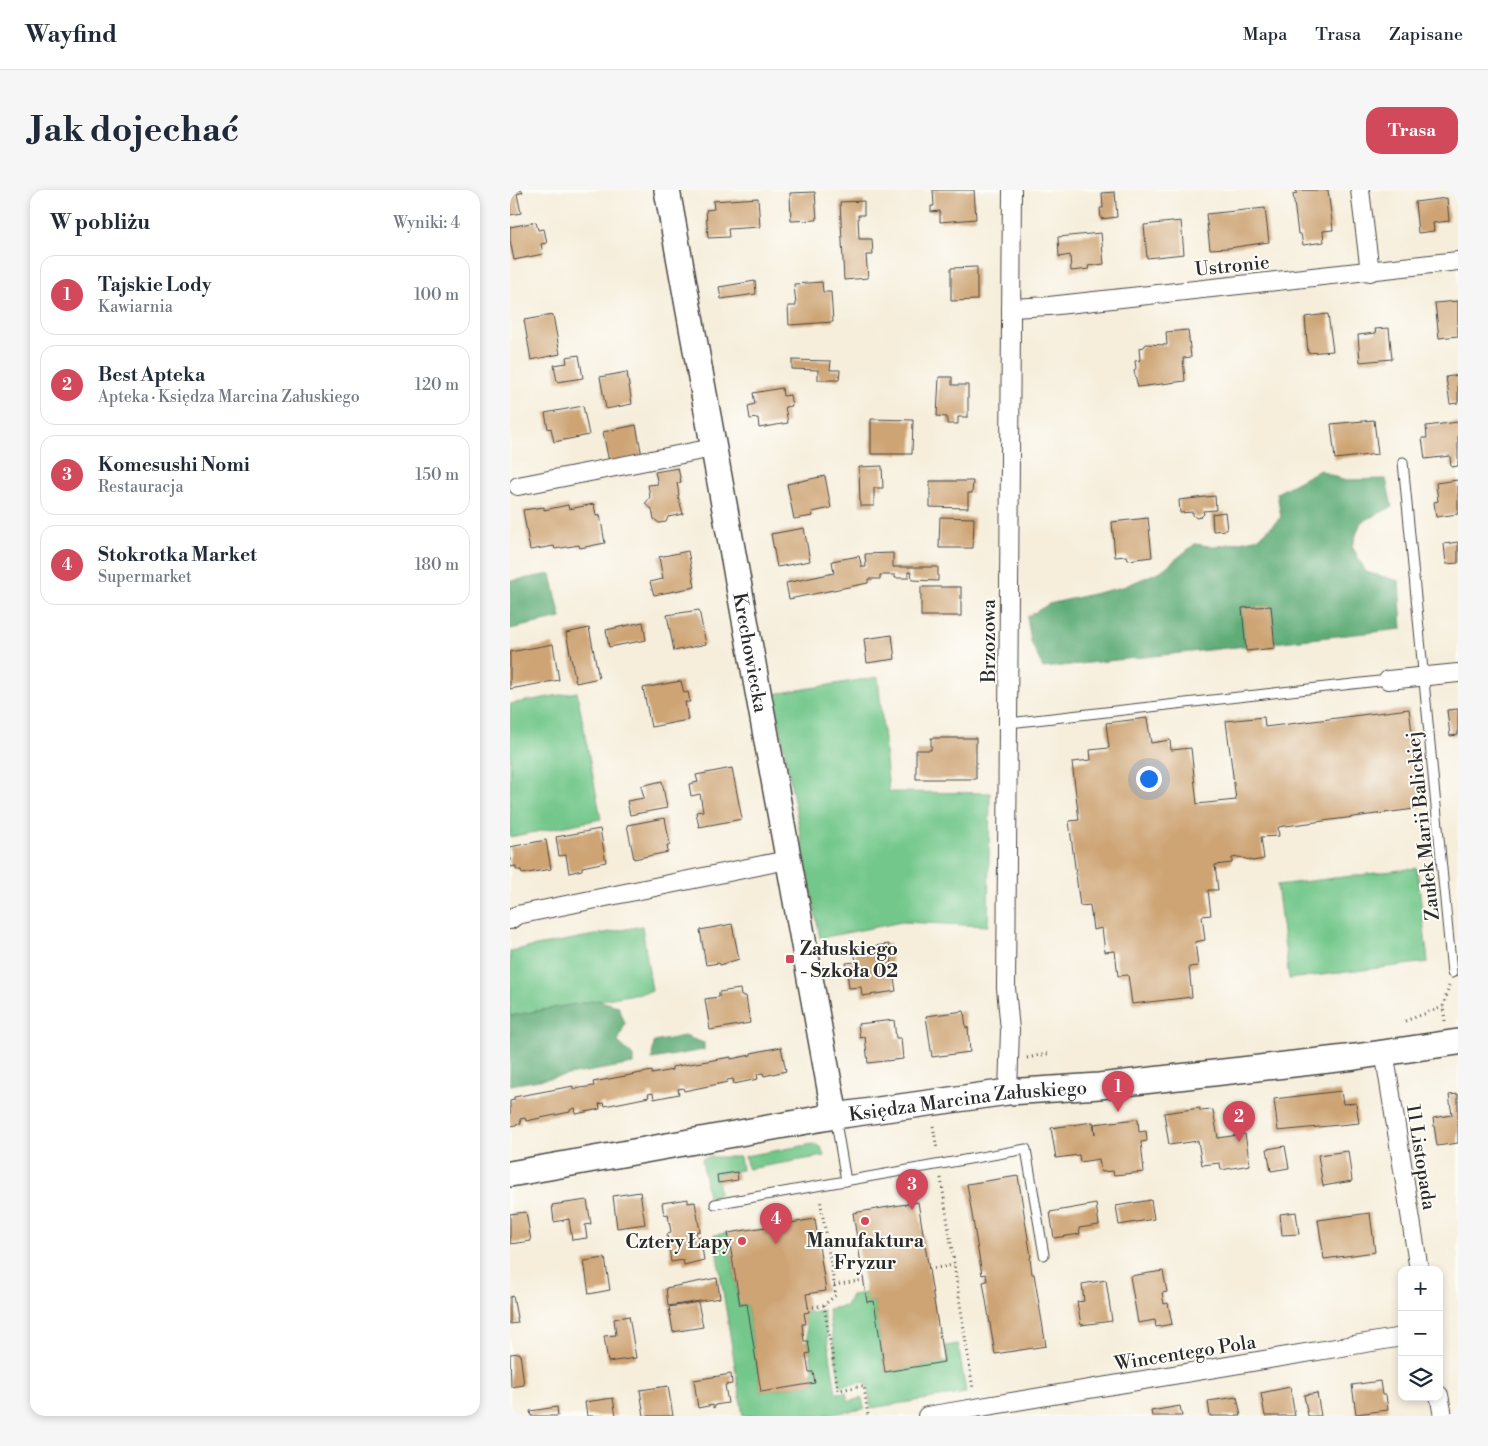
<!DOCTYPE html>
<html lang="pl">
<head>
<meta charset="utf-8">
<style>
  :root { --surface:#fff; --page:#f6f6f7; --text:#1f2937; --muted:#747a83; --line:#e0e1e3; --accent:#d1495b }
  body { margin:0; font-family:"Libre Bodoni",serif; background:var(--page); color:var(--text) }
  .controls { position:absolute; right:15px; bottom:15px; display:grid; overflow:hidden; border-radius:10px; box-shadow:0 2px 8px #0003 }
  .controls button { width:45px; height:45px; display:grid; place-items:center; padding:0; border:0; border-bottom:1px solid var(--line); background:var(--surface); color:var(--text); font:25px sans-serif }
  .you { position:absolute; left:638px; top:588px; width:18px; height:18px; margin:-12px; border:4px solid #fff; border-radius:50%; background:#1a73e8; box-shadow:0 0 0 8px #1a73e833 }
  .badge { display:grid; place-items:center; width:32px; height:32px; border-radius:50%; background:var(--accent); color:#fff; font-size:16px; font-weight:700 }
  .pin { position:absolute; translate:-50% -41px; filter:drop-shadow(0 1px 2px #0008) }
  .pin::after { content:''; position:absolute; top:26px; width:18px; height:15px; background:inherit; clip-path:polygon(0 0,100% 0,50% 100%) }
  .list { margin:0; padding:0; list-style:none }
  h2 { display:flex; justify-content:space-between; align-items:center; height:65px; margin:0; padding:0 20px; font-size:21px }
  h2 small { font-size:16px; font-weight:400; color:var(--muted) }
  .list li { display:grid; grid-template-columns:32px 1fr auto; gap:15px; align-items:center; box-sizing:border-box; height:80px; margin:0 10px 10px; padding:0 10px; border:1px solid var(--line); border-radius:15px }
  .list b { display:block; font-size:19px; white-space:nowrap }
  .list p { margin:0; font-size:16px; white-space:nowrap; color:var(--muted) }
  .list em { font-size:16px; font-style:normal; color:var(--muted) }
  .icon { flex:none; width:28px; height:28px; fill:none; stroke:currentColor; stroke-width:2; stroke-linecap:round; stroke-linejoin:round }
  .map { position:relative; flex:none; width:948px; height:1226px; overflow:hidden; border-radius:15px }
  header { display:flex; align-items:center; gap:30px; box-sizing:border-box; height:70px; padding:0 25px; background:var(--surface); border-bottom:1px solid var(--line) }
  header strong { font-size:24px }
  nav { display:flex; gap:28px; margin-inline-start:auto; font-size:18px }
  .intro { display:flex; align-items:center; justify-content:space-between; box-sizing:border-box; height:120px; padding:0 30px }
  h1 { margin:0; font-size:35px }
  .button { padding:12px 22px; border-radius:15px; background:var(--accent); color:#fff; font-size:18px; font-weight:700 }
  main { display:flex; gap:30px; padding:0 30px }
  aside { flex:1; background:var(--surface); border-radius:15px; box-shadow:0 2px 8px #0003 }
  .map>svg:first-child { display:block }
</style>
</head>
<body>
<header>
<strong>Wayfind</strong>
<nav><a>Mapa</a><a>Trasa</a><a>Zapisane</a></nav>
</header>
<div class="intro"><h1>Jak dojechać</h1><a class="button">Trasa</a></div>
<main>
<aside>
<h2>W pobliżu<small>Wyniki: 4</small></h2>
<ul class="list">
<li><span class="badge">1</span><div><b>Tajskie Lody</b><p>Kawiarnia</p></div><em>100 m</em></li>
<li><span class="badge">2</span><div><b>Best Apteka</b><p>Apteka · Księdza Marcina Załuskiego</p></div><em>120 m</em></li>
<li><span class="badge">3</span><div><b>Komesushi Nomi</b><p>Restauracja</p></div><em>150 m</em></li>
<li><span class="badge">4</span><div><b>Stokrotka Market</b><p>Supermarket</p></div><em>180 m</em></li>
</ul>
</aside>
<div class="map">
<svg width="948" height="1226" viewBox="0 0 948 1226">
  <rect width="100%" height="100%" fill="#fdfcf7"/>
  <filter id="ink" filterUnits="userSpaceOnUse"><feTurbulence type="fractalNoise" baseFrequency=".02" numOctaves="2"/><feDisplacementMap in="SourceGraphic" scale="10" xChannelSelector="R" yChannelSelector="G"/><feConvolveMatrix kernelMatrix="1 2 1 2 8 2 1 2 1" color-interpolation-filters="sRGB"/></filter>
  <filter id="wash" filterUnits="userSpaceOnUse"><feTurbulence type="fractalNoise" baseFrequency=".0096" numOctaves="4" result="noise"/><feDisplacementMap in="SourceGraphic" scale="20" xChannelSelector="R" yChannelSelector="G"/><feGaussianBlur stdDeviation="1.12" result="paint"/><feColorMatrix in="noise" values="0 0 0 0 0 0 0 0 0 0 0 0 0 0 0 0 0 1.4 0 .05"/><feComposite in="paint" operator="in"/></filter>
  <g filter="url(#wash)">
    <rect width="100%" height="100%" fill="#f6eedb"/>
    <g fill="#73c78b" stroke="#4f795b">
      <polygon points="368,487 379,602 480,603 478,736 392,732 310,748 264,504"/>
      <polygon points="67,502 91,629 0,647 0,514"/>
      <polygon points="907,678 918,772 779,789 767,695"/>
      <polygon points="132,736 142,801 0,826 0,761"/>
      <polygon points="303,954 311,957 314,966 238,979 235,966"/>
      <polygon points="198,967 230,967 232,980 207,984 209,1004 198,1007 192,969"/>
      <polygon points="218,1043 229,1115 237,1114 251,1202 305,1193 294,1123 313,1120 326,1203 336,1202 338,1211 352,1208 354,1219 309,1226 233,1226 204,1045"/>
      <polygon points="356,1103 357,1112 364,1111 375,1182 438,1171 436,1156 448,1154 456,1203 361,1218 357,1192 330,1196 318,1119 336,1116 341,1105"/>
    </g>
    <g fill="#5eac77" stroke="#446c51">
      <polygon points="810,280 832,290 876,289 882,317 851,332 842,356 856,382 889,391 892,439 533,478 521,452 517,427 539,414 613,397 651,381 685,354 705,357 749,348 771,327 767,303"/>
      <polygon points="41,384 51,428 0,439 0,391"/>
      <polygon points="87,810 108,816 115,833 108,852 123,866 123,874 0,895 0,826"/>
      <polygon points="174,846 194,853 194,860 142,869 144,852"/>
    </g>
    <g id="blocks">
      <g fill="#cea474">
        <polygon points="0,0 12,0 13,2 7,4 11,23 0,25"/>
        <polygon points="423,0 464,0 466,29 430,32 430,21 421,22 421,16 424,16"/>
        <polygon points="786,0 818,0 823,40 813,41 814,52 793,55 791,44 788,44 783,4 787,3"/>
        <polygon points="305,2 307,30 281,31 280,3"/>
        <polygon points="605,2 607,27 591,29 590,18 593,18 592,3"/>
        <polygon points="248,8 250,37 218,39 219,47 198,48 196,20 204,19 203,11"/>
        <polygon points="937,8 939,31 923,33 924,41 908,43 905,12"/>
        <polygon points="354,11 354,25 348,25 349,49 362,49 363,65 356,65 358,88 334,90 330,12"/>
        <polygon points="755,18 759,52 719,58 700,59 696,24"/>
        <polygon points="671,31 674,64 637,68 634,35"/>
        <polygon points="26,32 28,40 34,39 37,53 31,54 33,64 4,70 0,50 0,37"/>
        <polygon points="591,43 594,74 578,76 579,79 561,81 560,65 549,67 548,47"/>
        <polygon points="467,77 467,110 441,111 441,78"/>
        <polygon points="245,91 246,104 211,109 209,97"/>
        <polygon points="312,92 313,102 321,102 323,132 279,135 278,116 286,116 284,94"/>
        <polygon points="948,111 948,146 929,148 925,113"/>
        <polygon points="818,124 823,161 798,163 795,127"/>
        <polygon points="43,125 50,164 21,170 14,130"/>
        <polygon points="879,138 882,169 850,172 848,145 866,143 865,139"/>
        <polygon points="678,140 681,167 673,168 675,191 628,197 624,181 626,178 625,171 630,170 629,158 634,157 636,154 657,155 656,142"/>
        <polygon points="69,165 73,188 47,192 44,175 57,173 56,167"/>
        <polygon points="282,170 321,171 320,180 330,180 329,190 308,190 308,180 282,179"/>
        <polygon points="117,182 122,214 96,219 90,187"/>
        <polygon points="948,185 948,213 940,214 936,187"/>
        <polygon points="429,187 442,187 442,195 458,195 458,227 448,227 448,234 437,234 437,227 427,226"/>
        <polygon points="272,198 273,206 280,205 282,216 275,217 278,233 249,238 248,228 240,229 238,216 245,214 243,203"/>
        <polygon points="73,216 79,245 44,252 41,238 38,239 35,223"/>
        <polygon points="361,229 403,230 402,264 361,264"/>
        <polygon points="864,230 868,264 825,269 821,234"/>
        <polygon points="948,232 948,276 941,277 940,266 915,269 912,248 917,248 916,236"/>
        <polygon points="126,235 132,266 99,272 93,242"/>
        <polygon points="372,276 373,298 364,298 364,316 350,316 349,277"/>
        <polygon points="168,278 171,292 167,293 169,305 168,306 173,324 158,327 156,332 149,333 144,329 142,319 135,314 140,307 138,295 148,294 145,282"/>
        <polygon points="315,286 321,318 302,322 303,326 284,329 277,294"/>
        <polygon points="948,290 948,324 926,327 924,312 928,311 926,293"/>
        <polygon points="420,291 463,291 462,303 458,303 458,318 420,317"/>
        <polygon points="705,306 706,320 693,321 694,324 691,327 686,328 683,325 683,322 670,323 669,310"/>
        <polygon points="84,314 86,326 90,325 95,353 70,358 69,355 45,359 44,356 20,360 13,320 34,317 34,320 58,315 59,319"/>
        <polygon points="715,322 717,340 703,341 702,324"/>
        <polygon points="430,327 464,328 463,358 429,358"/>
        <polygon points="638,328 642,367 618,370 617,366 605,367 602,332"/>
        <polygon points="294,338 300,371 267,377 261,344"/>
        <polygon points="948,352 948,373 936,374 934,354"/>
        <polygon points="178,361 185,397 144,405 140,392 153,389 149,367"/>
        <polygon points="383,363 383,377 428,377 428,391 402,390 401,382 398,382 398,388 385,388 385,385 370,385 370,389 358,389 358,393 279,409 276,393 324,383 322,371 349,366 352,377 356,377 355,364"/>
        <rect x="411" y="397" width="40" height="29"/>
        <polygon points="761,416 765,458 736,461 732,418"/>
        <polygon points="189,420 196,454 164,461 157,425"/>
        <polygon points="133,432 136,450 99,457 96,440"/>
        <polygon points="79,438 89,488 66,493 56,443"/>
        <polygon points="382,445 385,469 357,473 354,449"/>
        <polygon points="43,454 49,490 0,499 0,462"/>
        <polygon points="171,491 174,503 178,502 180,512 175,512 178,530 141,537 133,498"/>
        <polygon points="899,519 912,618 768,637 769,646 751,647 754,669 743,671 729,667 722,668 722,673 705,675 708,700 698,700 701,725 692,726 695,750 685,752 688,776 679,777 682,807 622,814 618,785 608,786 605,761 595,762 592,738 583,740 580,715 570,716 559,631 569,630 562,572 581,570 580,560 599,558 596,533 637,528 641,553 660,550 661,560 681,558 687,614 726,610 716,531 754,527 755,537"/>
        <polygon points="948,519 948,545 940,546 937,520"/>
        <polygon points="421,548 466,548 466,589 406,589 406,560 421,560"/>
        <polygon points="222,578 232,629 189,637 186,622 193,621 190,604 181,606 179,594 188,592 186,585"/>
        <polygon points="152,591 157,618 120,625 117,611 134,608 131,596"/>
        <polygon points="155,628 160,655 157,655 158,662 124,669 117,635"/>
        <polygon points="90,639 96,672 72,677 72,680 59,683 56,665 49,666 46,647"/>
        <polygon points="36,650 41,679 12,684 11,680 6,680 6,676 0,677 0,657"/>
        <polygon points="222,734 229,769 210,775 209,773 196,775 190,740"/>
        <polygon points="379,754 386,801 352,806 351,797 339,798 336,773 346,772 344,759"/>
        <polygon points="230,799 231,806 236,806 240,833 200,840 195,809 209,807 209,802"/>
        <polygon points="454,821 456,838 458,837 460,862 422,867 416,826"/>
        <polygon points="384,830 386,848 391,848 393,869 358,873 355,847 350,848 348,834"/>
        <polygon points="271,857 276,881 254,886 253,883 247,884 248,889 224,894 223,889 217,890 218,892 174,901 173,898 168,899 169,904 144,909 143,903 138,904 139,907 95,916 94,913 89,914 90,919 66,924 65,918 60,920 60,922 16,931 15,928 10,929 11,934 0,936 0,911 4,910 4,907 63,896 63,899 84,896 83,892 142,881 142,884 162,880 162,877 221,867 221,869 241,865 241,863"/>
        <polygon points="831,901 833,914 846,913 849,933 768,941 764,909"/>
        <polygon points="948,904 948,953 927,956 923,928 942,925 939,905"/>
        <polygon points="690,918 690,921 703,920 708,948 735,944 740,975 711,980 710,973 692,975 688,951 659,955 654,923"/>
        <polygon points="628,929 629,942 636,941 637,951 631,952 634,982 604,985 603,981 591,982 589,969 570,972 569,965 546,968 541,938 583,932 585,944 584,934"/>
        <polygon points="775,956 779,978 761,981 757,959"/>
        <polygon points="838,961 842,991 813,996 808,965"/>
        <polygon points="227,982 228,990 208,993 207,985"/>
        <polygon points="508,986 521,1067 520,1068 522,1084 524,1084 536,1156 485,1164 473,1092 477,1091 476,1084 472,1085 457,994"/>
        <polygon points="130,1002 135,1034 107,1038 103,1006"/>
        <polygon points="178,1009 178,1013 185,1012 190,1041 186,1042 187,1047 190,1046 194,1070 174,1075 173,1070 161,1072 157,1044 161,1043 158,1024 154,1025 152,1013"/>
        <polygon points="77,1010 81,1034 75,1035 77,1048 62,1050 59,1029 44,1032 42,1015"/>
        <polygon points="641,1010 644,1029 609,1035 606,1016"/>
        <polygon points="408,1012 434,1172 375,1182 364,1111 357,1112 343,1023"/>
        <polygon points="586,1014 589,1035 569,1038 570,1044 544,1048 540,1022"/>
        <polygon points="16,1022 21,1051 0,1054 0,1024"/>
        <polygon points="786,1022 789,1044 772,1045 770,1024"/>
        <polygon points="860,1023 865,1062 814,1069 808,1030"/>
        <polygon points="305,1029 316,1101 296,1104 299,1122 294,1123 296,1134 292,1134 294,1151 298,1151 300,1163 296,1164 299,1182 303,1182 305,1193 251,1202 237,1114 230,1115 218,1043"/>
        <polygon points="95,1068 100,1100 79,1104 74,1071"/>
        <polygon points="653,1081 657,1102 652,1103 654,1114 658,1113 662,1134 646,1137 645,1130 628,1133 620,1086"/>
        <polygon points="207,1088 210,1108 158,1116 156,1098"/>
        <polygon points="596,1090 602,1131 571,1135 567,1112 574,1111 572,1094"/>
        <polygon points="3,1106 8,1133 0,1134 0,1107"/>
        <polygon points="188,1112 193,1137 163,1142 159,1117"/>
        <polygon points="119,1126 126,1168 98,1172 94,1146 106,1145 104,1129"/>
        <polygon points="10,1163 14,1195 1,1197 0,1164"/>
        <polygon points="221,1184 222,1194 215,1195 218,1213 205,1215 205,1217 203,1218 203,1215 188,1218 184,1190"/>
        <polygon points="870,1191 872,1205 876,1205 878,1220 846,1224 842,1195"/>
        <polygon points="158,1196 163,1226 134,1226 130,1200"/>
        <polygon points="780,1197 785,1226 755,1226 751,1203"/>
        <polygon points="807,1203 811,1226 798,1226 794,1205"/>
        <polygon points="727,1207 731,1226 700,1226 698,1211"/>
        <polygon points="103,1208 106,1226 77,1226 75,1212"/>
        <polygon points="670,1216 672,1226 642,1226 641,1221"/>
        <polygon points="47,1217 48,1226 21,1226 20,1221"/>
      </g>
    </g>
  </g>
  <g filter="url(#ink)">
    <use href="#blocks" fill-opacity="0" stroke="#494845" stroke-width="1"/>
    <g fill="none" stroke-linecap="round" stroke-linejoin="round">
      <defs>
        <g id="lane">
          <polyline points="893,272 942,783"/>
          <polyline points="499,533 878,490"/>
          <polyline points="325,926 336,991"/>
          <polyline points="205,1014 516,959 534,1065"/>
        </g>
        <g id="street">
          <polyline points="850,0 860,82"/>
          <polyline points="501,118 539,116 948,71"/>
          <polyline points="8,296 203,258"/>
          <polyline points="878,490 948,483"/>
          <polyline points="0,730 7,725 277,670"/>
          <polyline points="874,861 909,1080"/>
          <polyline points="498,902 500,840 496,798 502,0"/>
          <polyline points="929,1205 933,1226"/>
          <polyline points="417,1226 892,1147"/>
        </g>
        <g id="secondary">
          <path id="s1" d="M 157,0 L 325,926"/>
          <path id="s2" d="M 0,984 L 325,926 L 498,902 L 589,896 L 845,867 L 948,852"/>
        </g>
      </defs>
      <use href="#lane" stroke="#494845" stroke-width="11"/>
      <use href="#street" stroke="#494845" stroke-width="20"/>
      <use href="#secondary" stroke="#494845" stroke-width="28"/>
      <g stroke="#494845" stroke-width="3" stroke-dasharray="1 4" stroke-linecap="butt">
        <polyline points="895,831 933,817"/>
        <polyline points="935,831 933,817 939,796"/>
        <polyline points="517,868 541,863"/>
        <polyline points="423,936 427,959"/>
        <polyline points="431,988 463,1199"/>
        <polyline points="419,1079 444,1075"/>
        <polyline points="324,1095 354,1090"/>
        <polyline points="314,1115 328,1200 354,1196 358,1226"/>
        <polyline points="298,1118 314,1115 326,1105 310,1009"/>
      </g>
      <use href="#lane" stroke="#fff" stroke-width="9"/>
      <use href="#street" stroke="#fff" stroke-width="18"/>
      <use href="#secondary" stroke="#fff" stroke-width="25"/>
    </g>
  </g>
  <g fill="#d1495b" stroke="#fdfcf7" stroke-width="2">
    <rect x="275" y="764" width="10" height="10" rx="2.5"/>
    <circle cx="355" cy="1031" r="5"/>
    <circle cx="232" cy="1051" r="5"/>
  </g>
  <g text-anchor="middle" stroke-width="4" stroke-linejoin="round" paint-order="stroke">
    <g font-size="19" fill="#2b2b2b" stroke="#fdfcf7">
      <text transform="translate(722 75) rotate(-6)" y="7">Ustronie</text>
      <text transform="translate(478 451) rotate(-90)" y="7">Brzozowa</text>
      <text dy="7" stroke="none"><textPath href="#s1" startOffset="470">Krechowiecka</textPath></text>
      <text transform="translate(912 636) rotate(-96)" y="7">Zaułek Marii Balickiej</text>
      <text dy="7" stroke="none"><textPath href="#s2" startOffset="464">Księdza Marcina Załuskiego</textPath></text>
      <text transform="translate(912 967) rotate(81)" y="7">11 Listopada</text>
      <text transform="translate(675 1162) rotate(-9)" y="7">Wincentego Pola</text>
    </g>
    <g font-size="19" font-weight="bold" fill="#2b2b2b" stroke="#fdfcf7" text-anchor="start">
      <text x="290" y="765">Załuskiego<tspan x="290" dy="22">- Szkoła 02</tspan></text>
      <text x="355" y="1057" text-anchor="middle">Manufaktura<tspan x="355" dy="22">Fryzur</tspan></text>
      <text x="222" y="1058" text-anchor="end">Cztery Łapy</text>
    </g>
  </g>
</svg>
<div class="controls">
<button>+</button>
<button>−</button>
<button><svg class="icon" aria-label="layers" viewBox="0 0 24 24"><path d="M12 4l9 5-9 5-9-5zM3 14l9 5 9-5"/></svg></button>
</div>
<div class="you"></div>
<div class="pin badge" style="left:608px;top:922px">1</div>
<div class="pin badge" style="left:729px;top:952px">2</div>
<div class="pin badge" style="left:402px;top:1020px">3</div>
<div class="pin badge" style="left:266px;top:1054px">4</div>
</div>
</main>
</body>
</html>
